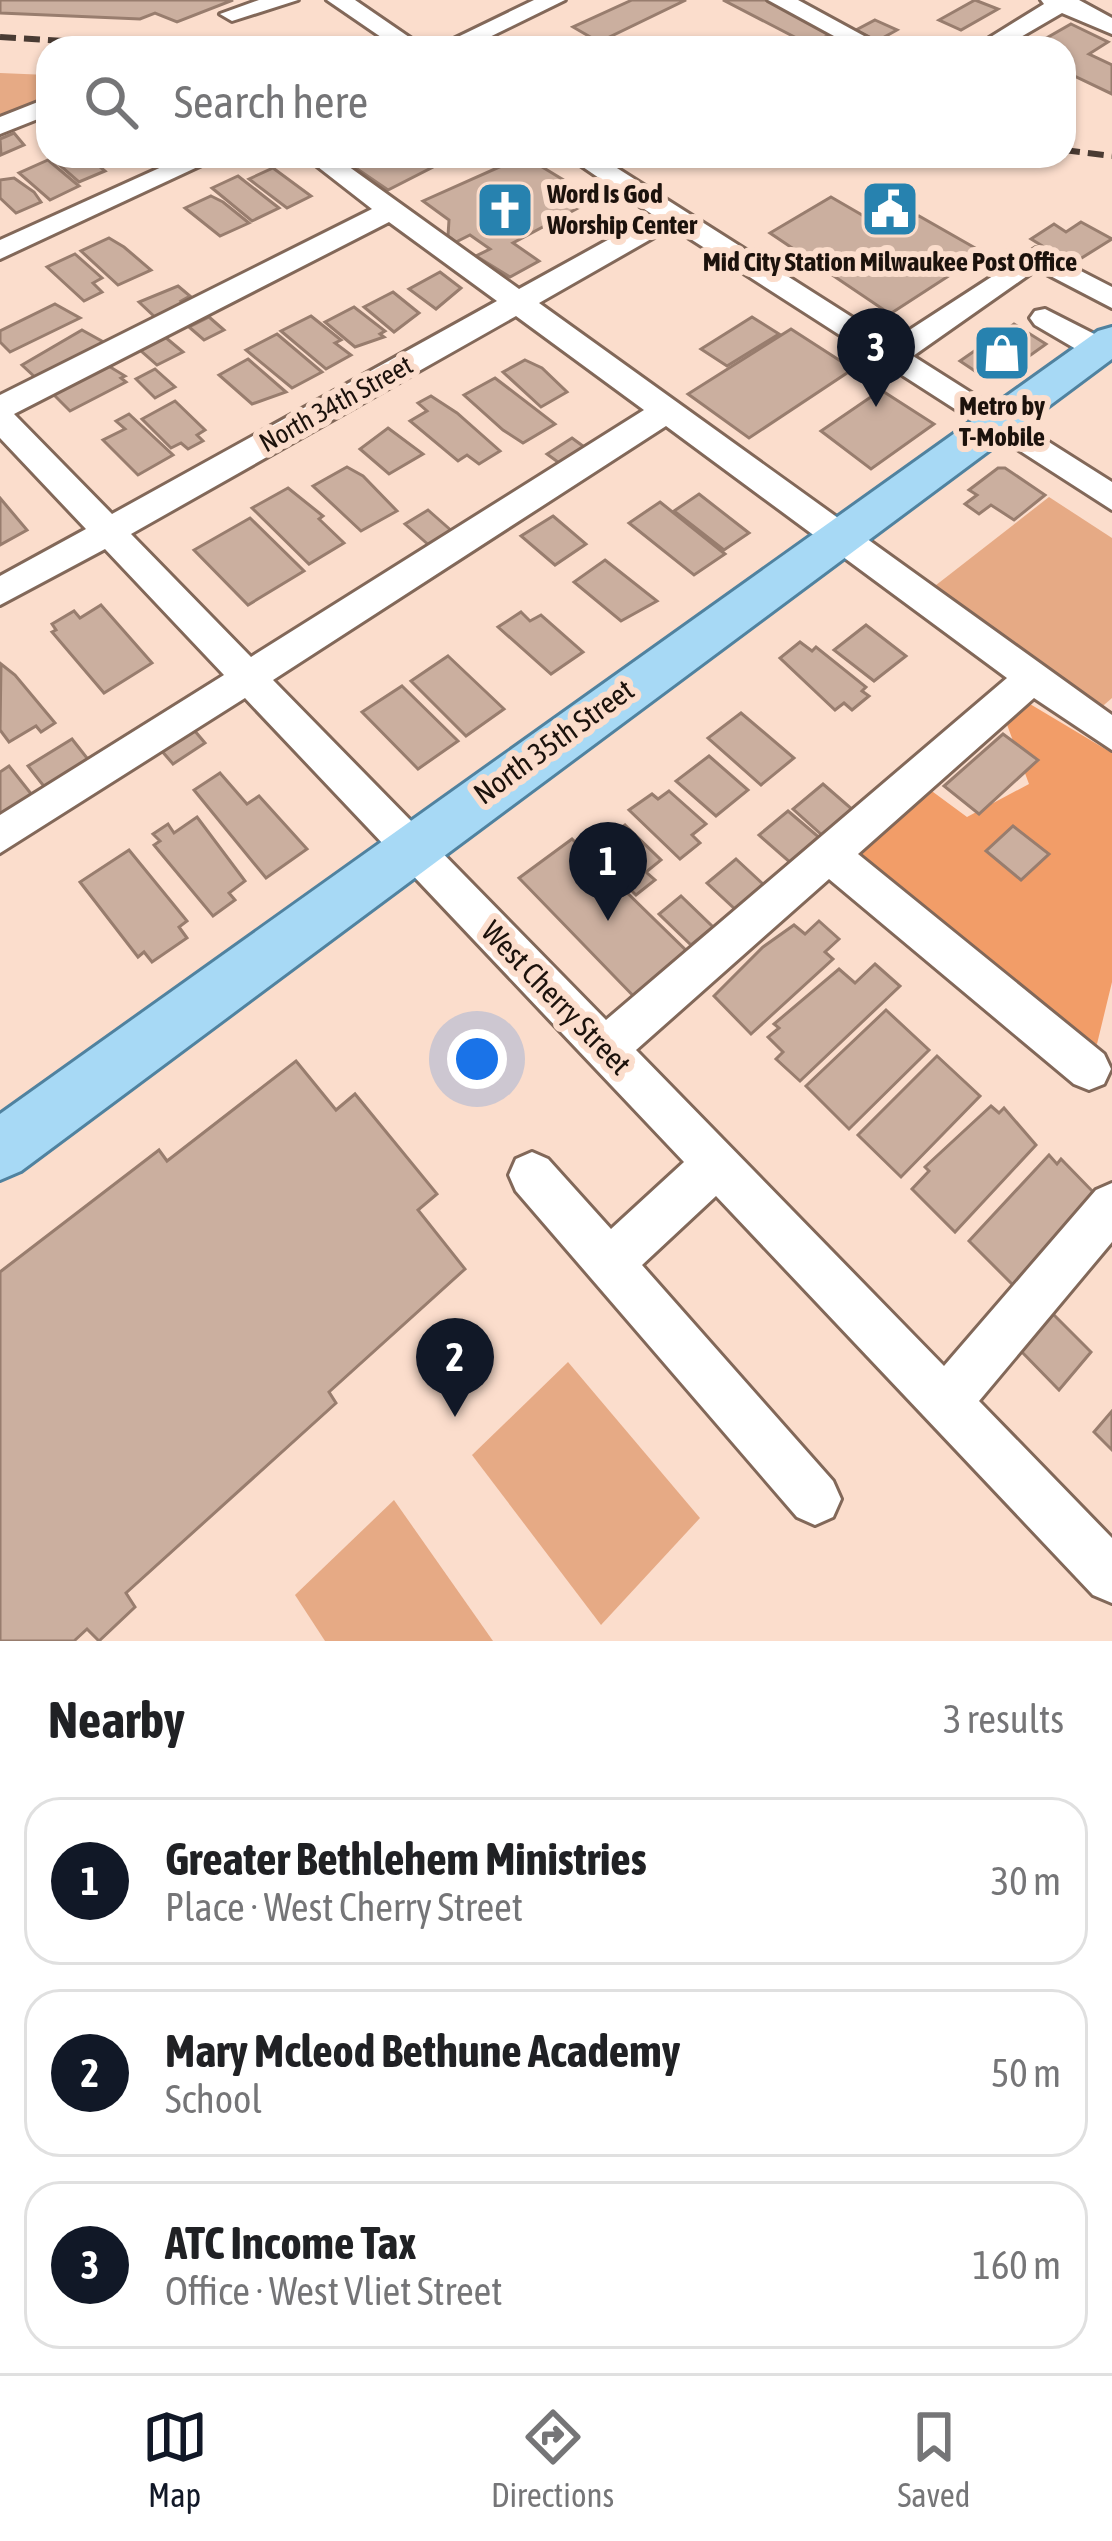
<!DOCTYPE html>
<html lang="en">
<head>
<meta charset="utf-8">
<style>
  :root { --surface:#fff; --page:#f6f6f6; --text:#202124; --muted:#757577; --line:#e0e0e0; --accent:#111827 }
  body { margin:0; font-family:"Asap Condensed",sans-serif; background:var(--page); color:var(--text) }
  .you { position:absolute; left:477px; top:1059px; width:42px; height:42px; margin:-30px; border:9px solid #fff; border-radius:50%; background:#1a73e8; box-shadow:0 0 0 18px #1a73e833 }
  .badge { display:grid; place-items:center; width:78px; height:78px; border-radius:50%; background:var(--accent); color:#fff; font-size:39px; font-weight:700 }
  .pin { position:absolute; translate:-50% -99px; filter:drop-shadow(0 3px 6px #0008) }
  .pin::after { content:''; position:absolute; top:63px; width:42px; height:36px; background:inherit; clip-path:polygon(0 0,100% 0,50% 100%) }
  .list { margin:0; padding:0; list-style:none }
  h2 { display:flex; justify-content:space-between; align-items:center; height:156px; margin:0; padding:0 48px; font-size:51px }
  h2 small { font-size:39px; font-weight:400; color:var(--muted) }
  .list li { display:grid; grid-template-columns:78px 1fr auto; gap:36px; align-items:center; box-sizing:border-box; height:168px; margin:0 24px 24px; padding:0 24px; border:3px solid var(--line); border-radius:36px }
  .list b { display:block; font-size:45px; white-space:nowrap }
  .list p { margin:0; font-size:39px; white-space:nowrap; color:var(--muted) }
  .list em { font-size:39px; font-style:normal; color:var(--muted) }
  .icon { flex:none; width:66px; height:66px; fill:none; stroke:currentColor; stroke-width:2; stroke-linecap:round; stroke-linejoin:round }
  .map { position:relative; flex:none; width:1112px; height:1641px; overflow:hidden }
  .search { position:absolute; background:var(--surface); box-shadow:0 3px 9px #0004; left:36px; right:36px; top:36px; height:132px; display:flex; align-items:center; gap:30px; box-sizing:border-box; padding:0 42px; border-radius:36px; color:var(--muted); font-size:45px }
  .sheet { height:732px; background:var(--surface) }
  nav { display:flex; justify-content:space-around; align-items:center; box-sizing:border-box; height:168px; border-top:3px solid var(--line); background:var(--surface); font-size:33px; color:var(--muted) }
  nav a { display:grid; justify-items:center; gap:6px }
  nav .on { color:var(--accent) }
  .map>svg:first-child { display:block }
</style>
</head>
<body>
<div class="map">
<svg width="1112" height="1641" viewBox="0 0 1112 1641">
  <rect width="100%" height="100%" fill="#fbddcc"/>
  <g fill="#e6aa85">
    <polygon points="0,73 48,75 48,100 0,120"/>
    <polygon points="1049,497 1112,538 1112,698 1097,711 931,589"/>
    <polygon points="568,1362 700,1518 601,1625 472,1455"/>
    <polygon points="394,1500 493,1641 325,1641 295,1595"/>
  </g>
  <polygon fill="#f29d68" points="1030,704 1112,753 1112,982 1097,1044 1050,1031 847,853 929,789 967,817 1029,784 1006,722"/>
  <g fill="#cbaf9f" stroke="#987d6e" stroke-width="3">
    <polygon points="0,0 233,0 177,22 155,13 140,19 0,13"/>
    <polygon points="632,0 686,0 599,42 573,27"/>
    <polygon points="723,0 772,0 834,32 810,45"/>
    <polygon points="975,0 998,9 961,30 939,20"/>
    <polygon points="875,20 897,30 877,41 856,30"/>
    <polygon points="1071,24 1108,42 1089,54 1112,65 1112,94 1064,71 1064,48 1043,40"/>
    <polygon points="14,133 24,145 1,155 0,139"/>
    <polygon points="49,156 87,156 105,171 79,182"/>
    <polygon points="360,156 413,156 431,168 388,190 347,162"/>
    <polygon points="524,156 595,199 513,243 539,261 510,277 476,256 490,249 470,235 456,242 448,236 449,220 423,201"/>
    <polygon points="48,160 79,186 50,200 19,173"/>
    <polygon points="273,168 311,196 287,208 249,179"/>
    <polygon points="238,176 279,208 252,221 212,188"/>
    <polygon points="14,178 34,192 41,202 16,213 0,198 0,180"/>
    <polygon points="211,196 223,202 249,223 220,236 185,208"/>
    <polygon points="831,197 869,219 879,213 901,226 919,216 984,253 890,314 770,233"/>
    <polygon points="1081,222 1112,239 1072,264 1031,239 1054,224 1066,232"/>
    <polygon points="109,238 124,247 151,270 118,285 81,251"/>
    <polygon points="75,254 102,278 93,283 102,292 84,301 47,267"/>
    <polygon points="440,272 461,288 436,309 409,289"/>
    <polygon points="178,286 190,296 181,301 185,305 157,319 139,302"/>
    <polygon points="393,292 419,313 394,332 364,307"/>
    <polygon points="55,304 80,318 10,352 0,342 0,331"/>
    <polygon points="354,307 385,331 380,334 384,337 355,347 325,322"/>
    <polygon points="311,316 341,340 335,343 351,355 326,369 281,331"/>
    <polygon points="209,317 224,330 204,340 189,327"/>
    <polygon points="752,317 779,334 727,366 701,349"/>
    <polygon points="1014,324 1046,344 1000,377 981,375 960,361 986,343 997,342 995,338"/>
    <polygon points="791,329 853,369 749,438 688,394"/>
    <polygon points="82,330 107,344 37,379 22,365"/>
    <polygon points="277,334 322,372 292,388 246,350"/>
    <polygon points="165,337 183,352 157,365 140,350"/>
    <polygon points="248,359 286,392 252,404 219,375"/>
    <polygon points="525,360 542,368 567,392 541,407 503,372"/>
    <polygon points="107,365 125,376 121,378 126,382 70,411 52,393"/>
    <polygon points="155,369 175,387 155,398 136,379"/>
    <polygon points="495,378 555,424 523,443 503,430 464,395"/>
    <polygon points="881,390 934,424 871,469 821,431"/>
    <polygon points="431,396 457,413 500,451 479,464 467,455 458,461 410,421 427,411 418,403"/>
    <polygon points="175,401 205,430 197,435 203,441 188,449 181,443 171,448 142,419"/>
    <polygon points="129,414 173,455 138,475 103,440 125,429 116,421"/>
    <polygon points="388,428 423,454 389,474 360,449"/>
    <polygon points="572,438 591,452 566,468 547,454"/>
    <polygon points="347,467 363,476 397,511 361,531 313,486"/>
    <polygon points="998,468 1005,468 1045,495 1014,520 991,505 979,514 965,504 977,495 969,490"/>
    <polygon points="288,488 323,516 319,519 344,543 309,564 252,508"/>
    <polygon points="699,494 749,533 724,550 674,511"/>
    <polygon points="0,498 27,530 0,545"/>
    <polygon points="660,502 725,554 694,575 629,523"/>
    <polygon points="428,510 454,533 431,547 405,524"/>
    <polygon points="553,516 586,544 555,565 521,536"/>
    <polygon points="250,518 304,571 248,605 194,550"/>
    <polygon points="605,560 657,601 621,621 574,582"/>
    <polygon points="101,605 152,663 104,693 52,632 56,630 52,624 74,611 80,618"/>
    <polygon points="521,612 530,621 541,615 583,652 551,674 498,627"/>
    <polygon points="866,625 906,656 874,681 834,650"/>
    <polygon points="800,642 812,651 816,647 866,687 862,691 869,696 852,710 844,703 835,710 780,658"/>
    <polygon points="448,656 504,709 466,736 411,681"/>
    <polygon points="1,664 15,675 55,723 41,732 36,726 9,742 0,730"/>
    <polygon points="402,686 458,741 418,769 362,712"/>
    <polygon points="741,713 794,758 761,785 708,738"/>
    <polygon points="194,730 205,743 173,764 161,750"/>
    <polygon points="1003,734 1038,760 979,814 944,786"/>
    <polygon points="72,739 94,767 50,794 28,766"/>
    <polygon points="709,756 748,790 716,816 676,781"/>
    <polygon points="9,766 36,800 0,816 0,772"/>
    <polygon points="220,773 247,804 259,796 307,849 266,878 194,790"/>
    <polygon points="823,784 853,810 823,836 793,809"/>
    <polygon points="669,791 706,824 692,835 700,843 680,859 629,810 652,794 658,799"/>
    <polygon points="788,811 821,839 792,864 759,835"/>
    <polygon points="197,817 245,881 229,893 235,900 213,916 154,845 160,841 153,834 168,824 174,833"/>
    <polygon points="625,825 661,860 646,872 655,880 636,895 584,844 605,829 612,835"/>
    <polygon points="1013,826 1049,854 1021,880 986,851"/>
    <polygon points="572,839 699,963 645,1008 519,878"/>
    <polygon points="129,850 187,921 179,927 187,938 152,962 144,952 138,957 80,882"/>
    <polygon points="736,859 765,886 736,910 707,883"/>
    <polygon points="681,896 713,927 691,945 659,914"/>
    <polygon points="819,921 839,939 825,952 833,959 751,1034 714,996 763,947 794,925 805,934"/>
    <polygon points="875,964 900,986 800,1081 776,1059 783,1052 768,1037 779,1028 774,1024 839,969 855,983"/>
    <polygon points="886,1010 929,1050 849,1129 806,1086"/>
    <polygon points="937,1056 980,1096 901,1177 858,1135"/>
    <polygon points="296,1061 336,1110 355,1094 437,1194 418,1210 465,1269 329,1392 336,1403 126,1593 135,1607 99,1641 87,1629 74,1641 0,1641 0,1272 159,1150 167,1161"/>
    <polygon points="991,1106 999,1113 1004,1108 1036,1145 955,1232 912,1189 929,1171 925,1167"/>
    <polygon points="1049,1155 1057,1164 1061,1159 1098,1197 1017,1289 969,1241"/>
    <polygon points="1051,1312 1091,1352 1059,1390 1019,1349"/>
    <polygon points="1112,1411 1112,1450 1094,1432"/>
  </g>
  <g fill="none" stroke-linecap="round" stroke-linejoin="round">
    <defs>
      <g id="minor">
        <polygon points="259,0 298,0 232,21 220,14"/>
        <polygon points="327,0 355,0 425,48 397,48"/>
        <polygon points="534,0 565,0 467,48 435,48"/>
        <polygon points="768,0 798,0 886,48 856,48"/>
        <polygon points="1041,0 1079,0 1112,18 1112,34 1062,13 1002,48 973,48 1044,4"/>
        <polygon points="48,98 48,115 0,134 0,117"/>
        <polygon points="186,156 221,156 0,259 0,240"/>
        <path d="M 304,156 L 334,156 L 519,289 L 653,215 L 567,156 L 598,156 L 891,342 L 1036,248 L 1112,287 L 1112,308 L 1037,269 L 913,356 L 1112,482 L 1112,510 L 672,227 L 539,303 L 1112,715 L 1112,750 L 1034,698 L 858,854 L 1104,1054 L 1111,1069 L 1104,1084 L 1089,1090 L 1074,1084 L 829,879 L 636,1050 L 944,1366 L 1096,1190 L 1112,1183 L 1112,1242 L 979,1401 L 1112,1538 L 1112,1603 L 1093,1595 L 716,1196 L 642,1265 L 833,1481 L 841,1499 L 833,1517 L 815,1525 L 797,1517 L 516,1191 L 509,1175 L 516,1159 L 532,1152 L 548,1159 L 611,1229 L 684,1162 L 245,698 L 0,853 L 0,815 L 224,675 L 105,549 L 0,605 L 0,576 L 86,529 L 0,438 L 0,395 L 372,209 ZM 389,222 L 497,301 L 112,514 L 14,414 ZM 516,316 L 644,410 L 251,657 L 131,534 ZM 666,426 L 1007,678 L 606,1020 L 273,680 Z"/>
        <polygon points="1045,309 1110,342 1110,356 1088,356 1035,325 1030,318 1035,311"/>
      </g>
      <polygon id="major" points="1112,327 1112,359 21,1171 0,1180 0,1114 1098,331"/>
    </defs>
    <use href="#minor" stroke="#826859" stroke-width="6"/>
    <use href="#major" stroke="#50829f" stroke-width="6"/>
    <use href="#minor" fill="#fff" fill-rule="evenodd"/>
    <use href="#major" fill="#a7d9f5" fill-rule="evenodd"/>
    <g stroke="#493b33" stroke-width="6" stroke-dasharray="16 8" stroke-linecap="butt">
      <polyline points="0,37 175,48"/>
      <polyline points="1064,150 1112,156"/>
    </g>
  </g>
  <defs>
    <symbol id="civic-square" viewBox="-11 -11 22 22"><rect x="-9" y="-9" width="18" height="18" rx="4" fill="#2782af" stroke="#fbddcc"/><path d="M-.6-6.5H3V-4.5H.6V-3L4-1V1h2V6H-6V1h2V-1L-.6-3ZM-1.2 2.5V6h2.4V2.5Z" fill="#fff"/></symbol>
    <symbol id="church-square" viewBox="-11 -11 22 22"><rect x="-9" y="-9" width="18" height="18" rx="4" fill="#2782af" stroke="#fbddcc"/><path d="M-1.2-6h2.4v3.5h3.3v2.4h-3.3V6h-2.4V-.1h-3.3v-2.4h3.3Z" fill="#fff"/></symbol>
    <symbol id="shop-square" viewBox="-11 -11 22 22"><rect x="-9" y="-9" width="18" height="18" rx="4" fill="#2782af" stroke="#fbddcc"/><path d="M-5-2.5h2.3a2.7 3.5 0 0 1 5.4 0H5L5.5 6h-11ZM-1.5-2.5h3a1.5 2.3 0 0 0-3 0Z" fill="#fff"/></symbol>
  </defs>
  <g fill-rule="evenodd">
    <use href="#civic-square" x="857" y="176" width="66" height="66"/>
    <use href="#church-square" x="472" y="177" width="66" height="66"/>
    <use href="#shop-square" x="969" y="320" width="66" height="66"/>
  </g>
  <g text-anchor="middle" stroke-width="12" stroke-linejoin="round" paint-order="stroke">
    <g font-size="27" font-weight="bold" fill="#1c120c" stroke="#fbddcc">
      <text x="547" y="203" text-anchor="start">Word Is God<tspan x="547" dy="31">Worship Center</tspan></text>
      <text x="890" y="271">Mid City Station Milwaukee Post Office</text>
      <text x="1002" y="415">Metro by<tspan x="1002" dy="31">T-Mobile</tspan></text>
    </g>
    <g font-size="27" fill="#1c120c" stroke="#fbddcc">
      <text transform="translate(336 404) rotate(-29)" y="9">North 34th Street</text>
    </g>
    <g font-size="30" fill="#1c120c" stroke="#fbddcc">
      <text transform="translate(554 742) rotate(-36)" y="10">North 35th Street</text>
      <text transform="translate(556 998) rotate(46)" y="10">West Cherry Street</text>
    </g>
  </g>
</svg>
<div class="you"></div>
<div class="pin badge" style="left:608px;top:921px">1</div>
<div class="pin badge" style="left:455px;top:1417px">2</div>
<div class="pin badge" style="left:876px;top:407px">3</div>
<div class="search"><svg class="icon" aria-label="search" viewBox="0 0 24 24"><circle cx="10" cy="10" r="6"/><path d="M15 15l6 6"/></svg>Search here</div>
</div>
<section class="sheet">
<h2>Nearby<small>3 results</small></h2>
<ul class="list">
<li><span class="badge">1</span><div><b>Greater Bethlehem Ministries</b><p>Place · West Cherry Street</p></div><em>30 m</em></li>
<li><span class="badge">2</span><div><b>Mary Mcleod Bethune Academy</b><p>School</p></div><em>50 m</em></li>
<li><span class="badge">3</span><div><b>ATC Income Tax</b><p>Office · West Vliet Street</p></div><em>160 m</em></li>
</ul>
</section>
<nav>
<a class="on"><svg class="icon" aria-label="map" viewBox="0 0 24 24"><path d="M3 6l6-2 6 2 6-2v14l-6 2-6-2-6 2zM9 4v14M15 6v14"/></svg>Map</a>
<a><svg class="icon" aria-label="directions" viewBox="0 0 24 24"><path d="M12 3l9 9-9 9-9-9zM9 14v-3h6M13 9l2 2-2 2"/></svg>Directions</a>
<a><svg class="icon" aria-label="saved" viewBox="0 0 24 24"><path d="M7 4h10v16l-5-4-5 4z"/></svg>Saved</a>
</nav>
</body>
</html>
